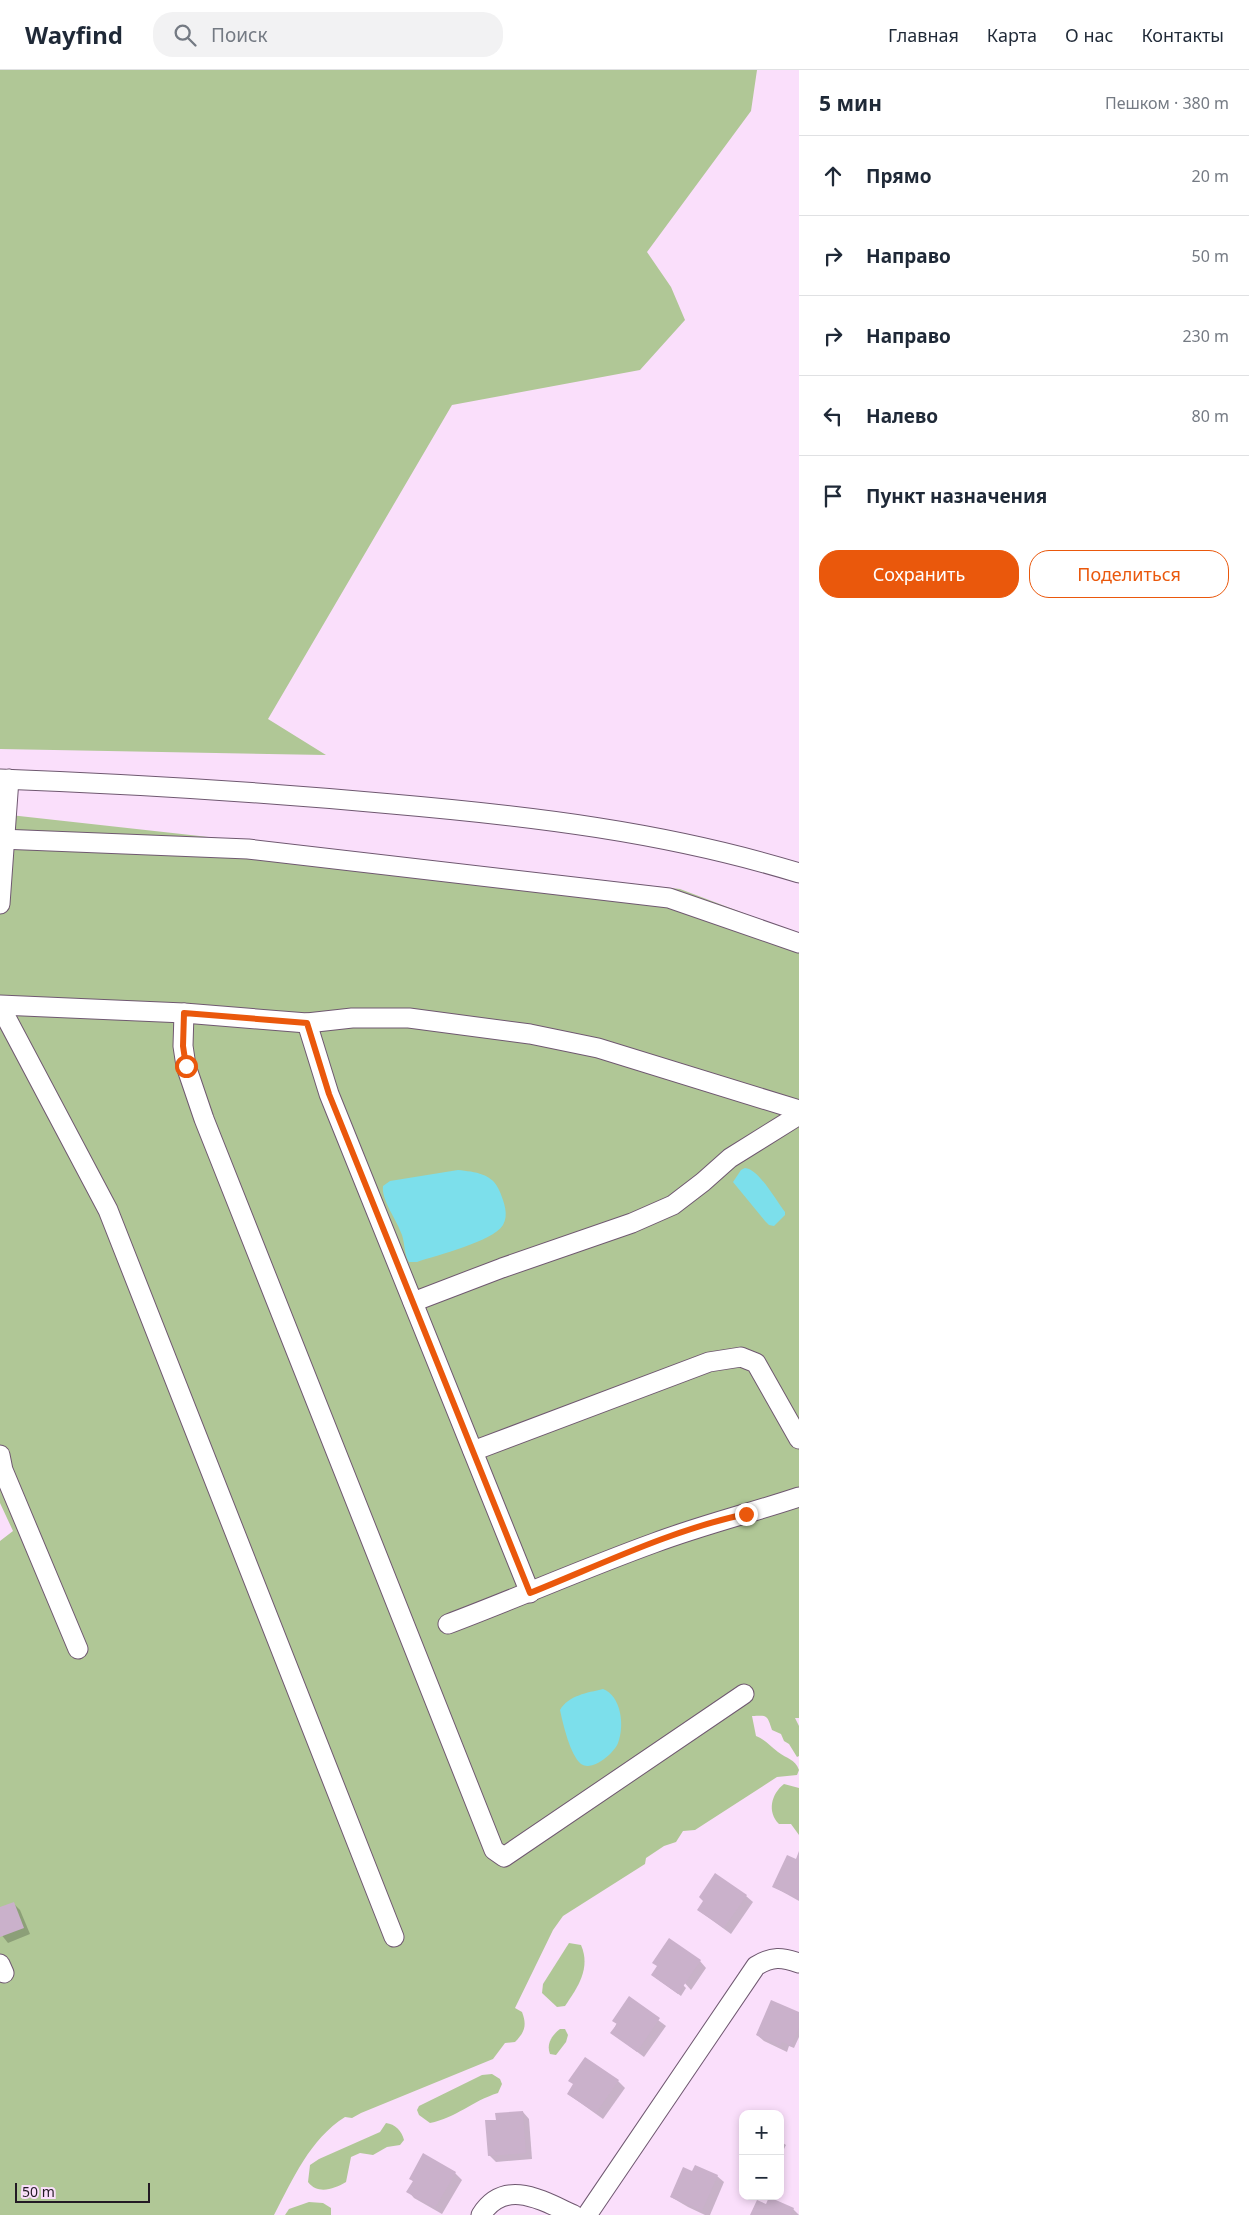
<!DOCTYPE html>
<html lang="ru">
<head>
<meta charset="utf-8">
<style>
  :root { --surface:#fff; --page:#f2f2f3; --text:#1f2937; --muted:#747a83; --line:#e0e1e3; --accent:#ea580c }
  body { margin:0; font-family:"Noto Sans",sans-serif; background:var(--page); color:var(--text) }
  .controls { position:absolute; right:15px; bottom:15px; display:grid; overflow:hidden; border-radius:10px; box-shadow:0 2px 8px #0003 }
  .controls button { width:45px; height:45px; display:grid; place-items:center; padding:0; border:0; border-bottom:1px solid var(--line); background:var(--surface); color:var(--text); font:25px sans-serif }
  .scale { position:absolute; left:15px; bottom:12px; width:135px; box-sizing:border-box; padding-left:5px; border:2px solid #231a24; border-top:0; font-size:14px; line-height:18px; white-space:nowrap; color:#231a24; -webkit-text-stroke:4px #fadffb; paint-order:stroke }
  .stop { position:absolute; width:15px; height:15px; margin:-11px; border:4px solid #ea580c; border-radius:50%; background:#fff }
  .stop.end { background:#ea580c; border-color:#fff; box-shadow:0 1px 5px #0008 }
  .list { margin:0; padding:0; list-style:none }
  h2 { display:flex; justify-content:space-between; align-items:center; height:65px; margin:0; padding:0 20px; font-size:21px }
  h2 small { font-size:16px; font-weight:400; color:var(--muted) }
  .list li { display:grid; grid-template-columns:32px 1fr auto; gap:15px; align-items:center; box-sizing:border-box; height:80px; padding:0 20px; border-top:1px solid var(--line) }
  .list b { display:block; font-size:19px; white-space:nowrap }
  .list em { font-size:16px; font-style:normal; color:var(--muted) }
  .actions { display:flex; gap:10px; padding:15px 20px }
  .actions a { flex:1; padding:11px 0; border:1px solid var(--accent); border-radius:20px; text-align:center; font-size:18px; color:var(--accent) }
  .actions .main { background:var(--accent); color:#fff }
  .icon { flex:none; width:28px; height:28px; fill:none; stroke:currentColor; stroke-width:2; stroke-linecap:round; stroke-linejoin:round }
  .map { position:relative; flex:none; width:799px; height:2145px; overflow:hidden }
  header { display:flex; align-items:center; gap:30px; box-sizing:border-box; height:70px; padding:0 25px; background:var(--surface); border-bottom:1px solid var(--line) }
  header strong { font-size:24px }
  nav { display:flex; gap:28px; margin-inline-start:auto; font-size:18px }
  .search { width:350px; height:45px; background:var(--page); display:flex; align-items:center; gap:12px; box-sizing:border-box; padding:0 18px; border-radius:20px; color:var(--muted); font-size:19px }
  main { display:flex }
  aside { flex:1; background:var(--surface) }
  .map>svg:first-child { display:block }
</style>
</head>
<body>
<header>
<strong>Wayfind</strong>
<div class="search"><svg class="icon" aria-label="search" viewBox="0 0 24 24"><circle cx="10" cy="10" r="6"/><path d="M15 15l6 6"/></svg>Поиск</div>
<nav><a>Главная</a><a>Карта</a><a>О нас</a><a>Контакты</a></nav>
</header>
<main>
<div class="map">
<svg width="799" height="2145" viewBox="0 0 799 2145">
  <rect width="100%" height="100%" fill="#fadffb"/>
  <g fill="#b0c796">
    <polygon points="0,0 757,0 751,41 647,182 671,217 685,250 640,300 452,335 268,649 326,685 0,679"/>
    <path d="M 0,741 L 1,744 L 680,819 L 799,864 L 799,1648 L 795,1648 L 799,1656 L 799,1686 L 797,1687 L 789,1674 L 784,1671 L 781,1664 L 772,1660 C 767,1645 768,1645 752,1646 L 756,1666 C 766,1670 770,1676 778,1682 C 787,1689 795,1689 799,1700 L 797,1705 L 777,1707 L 695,1760 L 683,1761 L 676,1772 L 664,1776 L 646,1788 L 645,1794 L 563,1846 L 553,1860 L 515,1938 L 522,1942 C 527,1955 525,1962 515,1972 L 505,1973 L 493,1989 L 361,2043 L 352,2048 L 345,2047 C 310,2069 293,2109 274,2145 L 0,2145 L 0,1471 L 13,1461 L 0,1433 Z"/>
    <path d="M 784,1714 L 799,1718 L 799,1765 L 791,1754 L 779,1754 C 767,1742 771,1724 784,1714 Z"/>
    <path d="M 569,1873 L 581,1875 C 591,1898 578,1917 565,1936 L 557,1937 L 542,1923 L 543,1914 Z"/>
    <path d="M 560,1959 L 565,1959 L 568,1965 L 566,1972 L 556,1985 L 550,1984 C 546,1974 552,1965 560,1959 Z"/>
    <path d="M 492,2004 L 500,2009 L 502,2014 L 498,2023 C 472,2031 456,2048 430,2053 L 419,2045 L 417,2040 L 419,2036 L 482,2005 Z"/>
    <path d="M 386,2053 C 395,2054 402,2061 404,2070 L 400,2075 L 387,2077 L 373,2085 L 360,2083 L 351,2087 L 346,2112 C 334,2119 318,2125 308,2112 L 310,2095 L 319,2089 L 380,2062 Z"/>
    <polygon points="309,2132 323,2133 331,2138 331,2145 285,2145 289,2139"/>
  </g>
  <g fill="#7cdfeb">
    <path d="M 745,1098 C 759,1099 776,1131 785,1142 L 785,1145 L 774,1156 L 769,1155 L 765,1151 L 733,1112 L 741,1100 Z"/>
    <path d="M 458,1100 C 475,1102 493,1103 500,1122 C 504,1132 509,1145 503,1155 C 492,1172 437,1185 417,1192 L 409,1192 C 404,1184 405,1174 402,1165 C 397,1150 381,1130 383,1116 L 390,1111 Z"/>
    <path d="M 603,1619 C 621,1626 625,1655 618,1673 C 614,1683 593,1702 581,1694 C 570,1685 563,1654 560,1640 C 569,1625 587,1623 603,1619 Z"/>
  </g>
  <g fill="#0003">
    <polygon points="799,1786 799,1831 774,1817"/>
    <polygon points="746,1826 753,1832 731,1864 698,1840 704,1831"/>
    <polygon points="13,1833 20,1840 30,1864 8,1873 0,1863 0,1839"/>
    <polygon points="700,1891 706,1898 691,1920 683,1911 683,1915 686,1918 681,1926 656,1908"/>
    <polygon points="629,1928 666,1956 644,1987 612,1963"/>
    <polygon points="799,1944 799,1967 794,1978 789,1976 787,1982 764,1971 757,1965"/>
    <polygon points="618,2011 625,2018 603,2049 568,2024 574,2015"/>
    <polygon points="523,2042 529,2049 532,2089 496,2092 489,2085"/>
    <polygon points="780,2071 786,2075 780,2087"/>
    <polygon points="455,2103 462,2110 442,2144 414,2128 408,2121 414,2112 410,2108"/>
    <polygon points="693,2103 717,2106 724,2112 710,2145 705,2145 688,2137 671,2127"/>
    <polygon points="767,2136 793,2139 799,2145 751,2145"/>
  </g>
  <g fill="#cab1cb">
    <polygon points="799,1781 799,1829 772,1817 787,1785 796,1789"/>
    <polygon points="715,1803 747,1825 724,1858 697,1840 703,1831 699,1827"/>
    <polygon points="14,1832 24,1858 0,1867 0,1837"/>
    <polygon points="669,1868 701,1890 678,1924 651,1905 657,1896 652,1893"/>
    <polygon points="629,1926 660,1948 637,1982 610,1963 617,1954 612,1951"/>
    <polygon points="771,1930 799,1942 799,1958 791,1976 782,1972 780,1976 756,1965"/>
    <polygon points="585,1987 619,2010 596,2043 567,2024 573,2014 568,2011"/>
    <polygon points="523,2041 526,2083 488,2086 485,2050 496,2050 495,2043"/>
    <polygon points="423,2083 456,2102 435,2138 406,2122 413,2111 409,2109"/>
    <polygon points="695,2095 718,2105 702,2141 670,2127 683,2097 692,2101"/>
    <polygon points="769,2127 794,2138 791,2145 750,2145 757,2130 766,2134"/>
  </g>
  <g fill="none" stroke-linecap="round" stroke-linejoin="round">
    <defs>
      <g id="minor">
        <path d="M 0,709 C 131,714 262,722 392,734 C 530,746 666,762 799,803"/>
        <polyline points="0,769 248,779 669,828 799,873"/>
        <polyline points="0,834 9,709"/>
        <polyline points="0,935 184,943 307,953 329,1024 530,1523"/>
        <polyline points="0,936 108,1140 394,1867"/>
        <polyline points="184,943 183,976 186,996 204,1049 494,1780 504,1787 744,1624"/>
        <polyline points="307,953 352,948 409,948 530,964 598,978 799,1040"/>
        <polyline points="413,1232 502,1198 632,1153 673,1135 703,1112 730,1088 799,1045"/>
        <polyline points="473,1381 709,1292 741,1287 756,1293 799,1369"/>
        <polyline points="0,1385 3,1400 78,1579"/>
        <path d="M 448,1554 C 517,1528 585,1498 654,1473 C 702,1455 751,1443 799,1427"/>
        <polyline points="0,1894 4,1903"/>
        <path d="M 481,2145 C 505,2107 543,2131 574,2145"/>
        <path d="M 587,2145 L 756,1896 C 772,1886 782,1887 799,1893"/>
      </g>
    </defs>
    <use href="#minor" stroke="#6f5870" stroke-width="21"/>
    <use href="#minor" stroke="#fff" stroke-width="19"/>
  </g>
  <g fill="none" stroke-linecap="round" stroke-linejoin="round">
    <path stroke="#ea580c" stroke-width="6" d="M 186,996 L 183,976 L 184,943 L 307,953 L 329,1024 L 530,1523 C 600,1495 671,1460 746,1444"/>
  </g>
</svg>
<div class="controls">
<button>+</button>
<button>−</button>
</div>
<div class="scale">50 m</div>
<div class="stop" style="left:186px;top:996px"></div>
<div class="stop end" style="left:746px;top:1444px"></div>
</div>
<aside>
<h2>5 мин<small>Пешком · 380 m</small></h2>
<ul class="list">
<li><svg class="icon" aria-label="ahead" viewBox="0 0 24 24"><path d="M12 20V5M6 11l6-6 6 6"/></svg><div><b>Прямо</b></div><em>20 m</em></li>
<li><svg class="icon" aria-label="right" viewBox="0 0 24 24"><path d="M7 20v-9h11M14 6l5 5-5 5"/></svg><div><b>Направо</b></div><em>50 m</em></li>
<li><svg class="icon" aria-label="right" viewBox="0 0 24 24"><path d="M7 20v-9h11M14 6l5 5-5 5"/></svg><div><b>Направо</b></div><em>230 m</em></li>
<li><svg class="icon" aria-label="left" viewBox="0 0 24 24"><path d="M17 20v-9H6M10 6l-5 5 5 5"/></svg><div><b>Налево</b></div><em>80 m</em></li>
<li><svg class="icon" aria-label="arrive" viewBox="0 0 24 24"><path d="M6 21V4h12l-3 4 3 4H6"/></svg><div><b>Пункт назначения</b></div></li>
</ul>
<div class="actions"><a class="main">Сохранить</a><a>Поделиться</a></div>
</aside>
</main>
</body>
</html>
